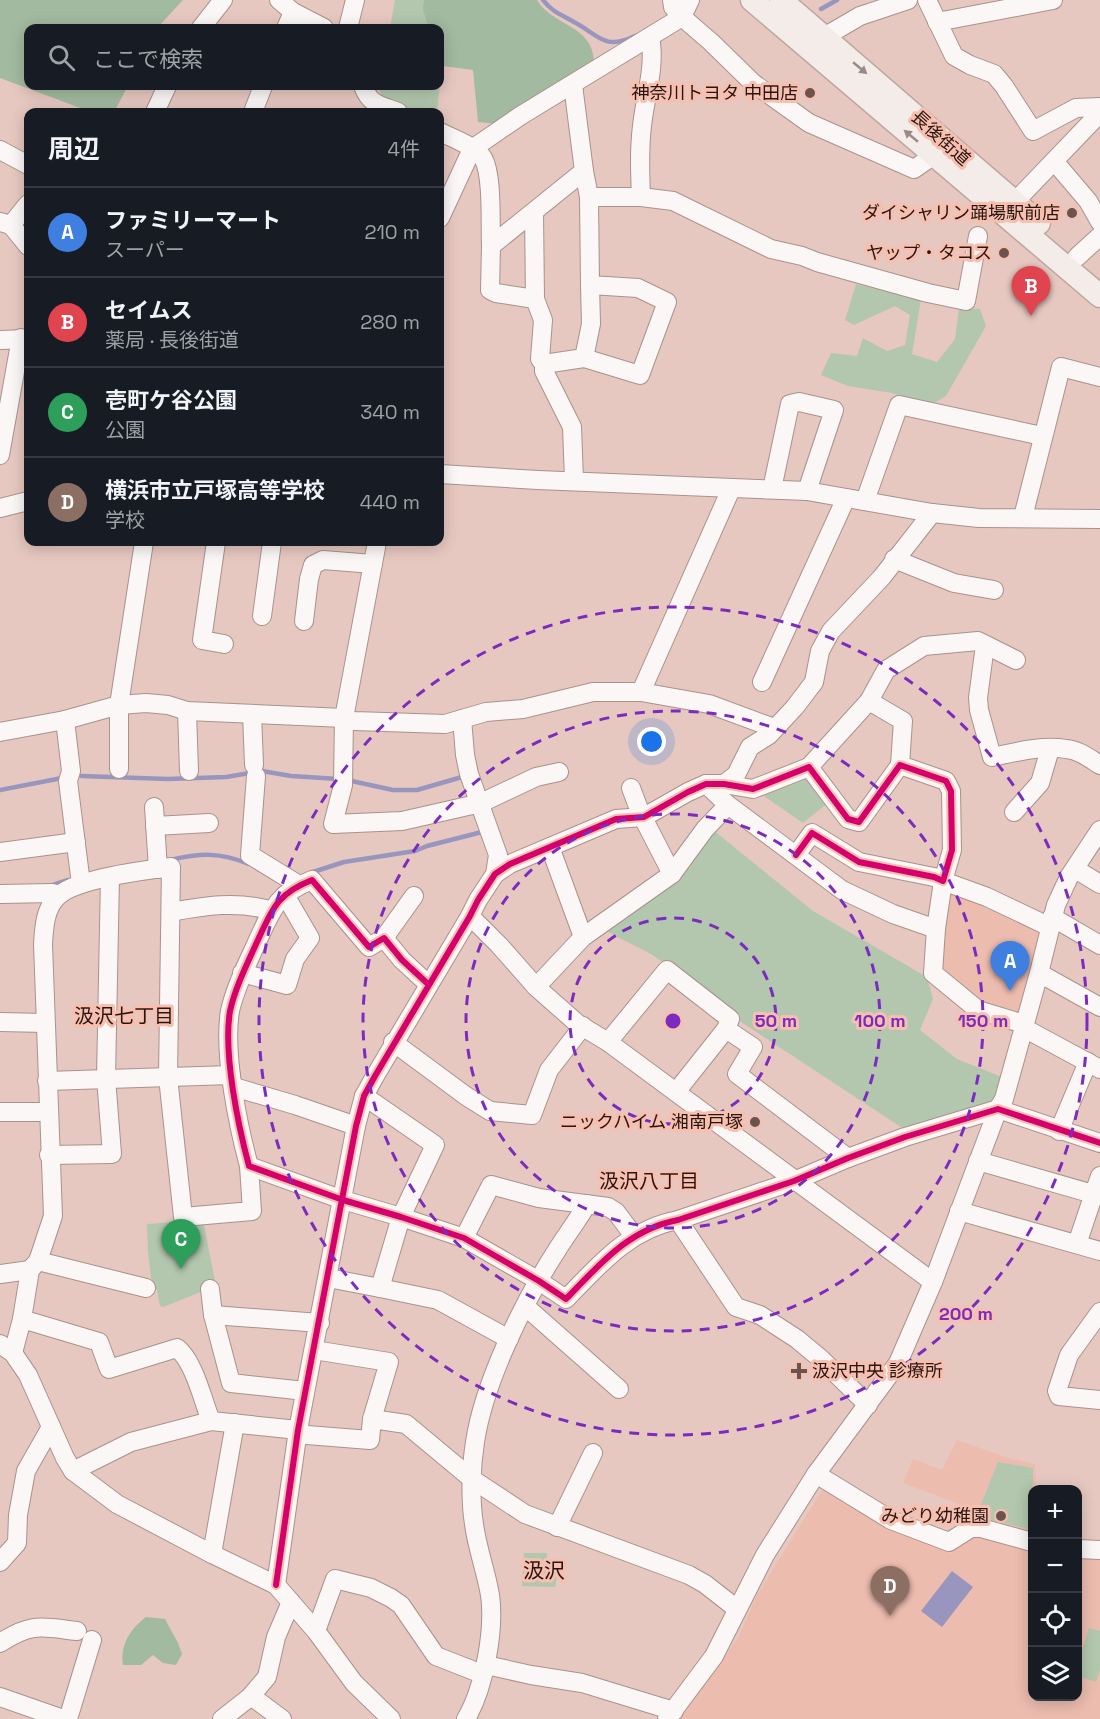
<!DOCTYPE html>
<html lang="ja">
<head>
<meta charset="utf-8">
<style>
  :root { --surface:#171b24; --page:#20242c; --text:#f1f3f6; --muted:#9ea1a6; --line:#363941; --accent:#b4abaa }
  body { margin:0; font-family:"Space Grotesk","Noto Sans JP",sans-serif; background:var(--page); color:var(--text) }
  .controls { position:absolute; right:18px; bottom:18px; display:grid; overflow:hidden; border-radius:12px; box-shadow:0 3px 15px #0003 }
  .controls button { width:54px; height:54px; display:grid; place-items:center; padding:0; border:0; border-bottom:2px solid var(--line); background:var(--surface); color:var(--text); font:30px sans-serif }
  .you { position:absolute; left:652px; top:742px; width:21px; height:21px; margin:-15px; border:4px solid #fff; border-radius:50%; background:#1a73e8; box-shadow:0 0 0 9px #1a73e833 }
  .badge { display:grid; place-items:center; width:39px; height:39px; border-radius:50%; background:var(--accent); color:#fff; font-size:20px; font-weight:700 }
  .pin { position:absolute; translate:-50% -50px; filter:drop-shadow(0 2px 3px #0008) }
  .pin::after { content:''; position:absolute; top:32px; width:21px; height:18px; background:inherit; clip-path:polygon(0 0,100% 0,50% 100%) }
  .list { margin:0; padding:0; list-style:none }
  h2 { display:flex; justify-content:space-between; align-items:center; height:78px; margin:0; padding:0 24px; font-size:26px }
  h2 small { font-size:20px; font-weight:400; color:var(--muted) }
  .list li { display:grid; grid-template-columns:39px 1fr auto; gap:18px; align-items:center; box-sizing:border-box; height:90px; padding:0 24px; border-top:2px solid var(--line) }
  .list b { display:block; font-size:22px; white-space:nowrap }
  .list p { margin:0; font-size:20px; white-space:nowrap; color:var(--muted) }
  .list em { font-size:20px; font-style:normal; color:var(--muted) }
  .icon { flex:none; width:33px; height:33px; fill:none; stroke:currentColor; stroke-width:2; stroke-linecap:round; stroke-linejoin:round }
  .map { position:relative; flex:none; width:1100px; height:1719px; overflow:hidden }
  .search { position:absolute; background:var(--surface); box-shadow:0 3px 15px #0003; left:24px; top:24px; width:420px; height:66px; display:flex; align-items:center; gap:15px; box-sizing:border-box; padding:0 21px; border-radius:12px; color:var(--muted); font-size:22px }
  .panel { position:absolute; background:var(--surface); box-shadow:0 3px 15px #0003; left:24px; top:108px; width:420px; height:438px; border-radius:12px }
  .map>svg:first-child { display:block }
</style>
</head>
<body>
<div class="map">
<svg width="1100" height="1719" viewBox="0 0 1100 1719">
  <rect width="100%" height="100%" fill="#e6c8c0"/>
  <g fill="#ecbcaf">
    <polygon points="950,894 995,908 1042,930 1020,1018 981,1006 938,969"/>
    <polygon points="957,1440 1011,1459 1035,1464 1036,1489 1032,1490 1032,1696 1078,1696 1078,1552 1100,1555 1100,1719 679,1719 738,1638 757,1595 823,1489 952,1554 969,1524 970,1508 903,1483 913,1459 942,1470"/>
  </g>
  <g fill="#b2c7ae">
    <polygon points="395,0 449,0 437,112 414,112 382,100 379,86 440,86 440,28 390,28"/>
    <polygon points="856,284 921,299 912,354 937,362 955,339 959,308 980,309 986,326 946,396 931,405 892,393 848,386 821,375 831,353 857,356 863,338 887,351 905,345 910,315 895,306 854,325 845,320"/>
    <polygon points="808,773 829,802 803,823 758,792"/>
    <polygon points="713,830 813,911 927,977 933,999 920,1030 957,1059 1002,1077 994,1104 907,1131 741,1022 733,1013 651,954 602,929 638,908 684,874"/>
    <polygon points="203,1220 216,1286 163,1307 160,1306 157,1290 152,1285 148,1253 147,1224"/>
    <polygon points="998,1462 1033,1468 1032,1530 976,1516"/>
    <polygon points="524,1553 547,1553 547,1560 560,1562 555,1587 522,1586"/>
    <polygon points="1089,1628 1100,1631 1100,1670 1096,1682 1078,1676 1078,1663"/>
  </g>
  <g fill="#a2ba9f">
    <polygon points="0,0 183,0 157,28 28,28 28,86 128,86 114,112 91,112 0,78"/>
    <path d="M 424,0 L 537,0 C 552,26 592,24 594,61 L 497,124 L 478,122 L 473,70 L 443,66 L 440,56 L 440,28 L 429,28 L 423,10 Z"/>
    <path d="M 146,1617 L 165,1619 L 178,1643 L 182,1654 L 176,1665 L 163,1663 L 153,1655 L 141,1665 L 123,1665 C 120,1645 130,1629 146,1617 Z"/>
  </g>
  <polygon fill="#9896bf" points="952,1571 973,1587 942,1627 921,1611"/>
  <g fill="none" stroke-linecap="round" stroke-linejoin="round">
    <g stroke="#9896bf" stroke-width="4.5">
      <path d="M 543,0 C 552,12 562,15 574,22 C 599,35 604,51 635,36"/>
      <polyline points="821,9 837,0"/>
      <polyline points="81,776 168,779 226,777 262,771 291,776 339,779"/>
      <polyline points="347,780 393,790 417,790 462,777"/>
      <polyline points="0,790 62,778"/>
      <path d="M 170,860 C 201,853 219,852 249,864"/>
      <polyline points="310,873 344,862 415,851 427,846 482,832"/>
      <polyline points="50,886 68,880"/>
    </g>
    <defs>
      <g id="minor">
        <polyline points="279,0 293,12 324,28"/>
        <polyline points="672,0 673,7 682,17 711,42 753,83 809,123 914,169 934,155"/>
        <polyline points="927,0 954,56 970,65 994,74 1004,86 1033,131 1076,108 1100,107"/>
        <polyline points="937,22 1053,0"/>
        <polyline points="201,28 223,0"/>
        <polyline points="286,28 293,12"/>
        <polyline points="348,28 355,0"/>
        <polyline points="824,37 860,16 908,0"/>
        <path d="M 363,86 C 370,105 380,105 398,112"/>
        <polyline points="155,112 167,86"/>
        <polyline points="253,112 263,86"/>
        <path d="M 440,132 C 452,138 475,146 483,158 C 493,175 490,225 491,246 L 584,171 L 573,85"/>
        <polyline points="0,150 28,165"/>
        <polyline points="1054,161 1088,201 1100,222"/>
        <polyline points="589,197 641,197 673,201 771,249 802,256 817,262 928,293 966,301 978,236"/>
        <path d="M 641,197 C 640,173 639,150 642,126 C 645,97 656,66 650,37"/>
        <polyline points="1007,210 1100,113"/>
        <polyline points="534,212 535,299"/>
        <polyline points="440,218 472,149 520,116 682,17 690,0"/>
        <polyline points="0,222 11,225 28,204"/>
        <polyline points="11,225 28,246"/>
        <polyline points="491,246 490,290 496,293 535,299 543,320 540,359 544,364 584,358 640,375 667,302 638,288 590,285 589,197 584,171"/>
        <polyline points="1077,257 1100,236"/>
        <polyline points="0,340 28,339"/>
        <polyline points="584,358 591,324 590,285"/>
        <polyline points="544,364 544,371 572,427 574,480"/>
        <polyline points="0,455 21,338"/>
        <polyline points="440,474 538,480 807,491 932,513 979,518 1100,519"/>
        <polyline points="772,489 790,404 799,402 834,410 807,491"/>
        <polyline points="865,501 899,405 1042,436"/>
        <polyline points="0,508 28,501"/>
        <polyline points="1023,517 1061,367 1100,377"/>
        <polyline points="216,542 202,640 224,644"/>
        <polyline points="377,542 344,718 343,785 333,824 402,821 481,803 536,777 559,772"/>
        <polyline points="894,559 954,583 994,590"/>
        <polyline points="262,616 272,542"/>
        <polyline points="304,621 309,579 313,565 323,560 373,564"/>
        <path d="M 985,645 L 978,698 L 979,710 L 992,757 C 1016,752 1042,745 1066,749 C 1079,750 1089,758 1100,765"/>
        <polyline points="762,682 846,498"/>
        <polyline points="641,692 731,489"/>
        <polyline points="869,701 886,670 924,646 978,641 1016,660"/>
        <polyline points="187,711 189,771"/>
        <polyline points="252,714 254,765"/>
        <polyline points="462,719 465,755 469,774 498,855 495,874"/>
        <polyline points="65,720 71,771 68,781 81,884"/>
        <polyline points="0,732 65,720 119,705 146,703 168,705 187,711 344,718 354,721 445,724 486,712 523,709 593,692 641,692 709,704 774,728"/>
        <polyline points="809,767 869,701 903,721 900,765"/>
        <polyline points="119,769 119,705 144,542"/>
        <polyline points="256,776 250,855 299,885"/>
        <polyline points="706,784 728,805 842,890 893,914 936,929 943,881 987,897 1050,927"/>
        <polyline points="724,784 736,775 750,747 769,735 795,707 814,682 820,651 831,631 882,577 932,513"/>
        <polyline points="631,788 640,812 672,874"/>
        <polyline points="154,807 158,869"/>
        <polyline points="1014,812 1040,783 1050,749"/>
        <polyline points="155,826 209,823"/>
        <polyline points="550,847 583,937"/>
        <polyline points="0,852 76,842"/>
        <polyline points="1075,869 1100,884"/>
        <polyline points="0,894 52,893 59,895"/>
        <path d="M 171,912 C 203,906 239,900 271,911"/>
        <polyline points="470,916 499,945 536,987 578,1024 608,1042 933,1282"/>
        <polyline points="1052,917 1100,945"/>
        <polyline points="936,929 933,973 978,1010 1024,1024"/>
        <polyline points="384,938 414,896"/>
        <polyline points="242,973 287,985 295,959 310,938 285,895"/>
        <polyline points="1039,973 1100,1007"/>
        <path d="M 428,984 L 402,960 L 384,938 L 369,947 L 312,880 C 276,894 272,910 257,942 C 247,964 235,988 230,1011 C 223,1053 238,1125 249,1166 L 343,1200 L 401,1217 L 464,1238 L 539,1281 L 566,1299 C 599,1265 629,1229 678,1220 L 794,1181 L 848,1158 L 905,1137 L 998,1109 L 1100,1143"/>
        <polyline points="536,987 583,937 672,874 705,829 728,805"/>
        <polyline points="0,1022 45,1023"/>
        <polyline points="1024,1028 1100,1069"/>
        <polyline points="726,1029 753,1047 737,1074 848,1158"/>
        <polyline points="393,1042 466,1096 490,1111 532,1115 549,1070 583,1026"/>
        <polyline points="608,1042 667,970 730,1019 726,1029 676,1092"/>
        <polyline points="47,1081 231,1075"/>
        <polyline points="234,1087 295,1105 356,1126"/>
        <polyline points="364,1096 435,1145 401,1217 380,1288 438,1300 509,1339"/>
        <polyline points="0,1112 48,1112"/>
        <polyline points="1059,1131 1088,1062"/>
        <polyline points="49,1155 112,1154 106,1078 110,877"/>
        <polyline points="978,1161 1100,1196"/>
        <polyline points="959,1211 1100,1251"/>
        <polyline points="678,1220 736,1307 760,1315 797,1339 821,1359 868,1405"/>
        <polyline points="464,1238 491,1185 539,1198 608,1207 616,1212 634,1236"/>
        <polyline points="1077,1244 1100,1176"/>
        <polyline points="38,1261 146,1288"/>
        <polyline points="0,1274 30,1270"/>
        <polyline points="328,1278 380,1288"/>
        <polyline points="210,1289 213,1315 231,1383 305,1391"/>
        <polyline points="526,1307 619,1389"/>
        <polyline points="1100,1312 1069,1355 1057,1391 1059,1396 1100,1400"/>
        <polyline points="213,1315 320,1323"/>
        <path d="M 22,1319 L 99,1342 L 109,1369 L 177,1348 C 194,1361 203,1401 211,1421"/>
        <polyline points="0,1344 13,1353 28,1375 65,1458 73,1471 117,1504 210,1553 276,1585 316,1631 354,1683 391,1719"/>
        <polyline points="314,1350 389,1362 372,1419"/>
        <path d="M 13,1353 L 22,1319 L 30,1270 L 38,1261 L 53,1216 L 43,944 C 44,927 45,908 58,896 C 76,879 145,870 171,867 L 168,1077 L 183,1217 L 252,1211 L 249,1166"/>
        <polyline points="73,1471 131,1442 211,1421 298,1430 307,1435 370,1440 372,1419 406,1424 472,1479 525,1514 689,1575 705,1584 737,1609"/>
        <polyline points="816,1474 891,1520 949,1542 971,1528 981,1528 1032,1542"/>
        <polyline points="557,1527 593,1453"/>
        <polyline points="1078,1549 1100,1550"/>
        <polyline points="212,1554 235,1423"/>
        <polyline points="0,1562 17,1543 18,1515 26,1471 51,1427"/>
        <polyline points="276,1585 298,1430 356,1126 364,1096 375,1076 470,916 478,900 495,874 510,864 616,819 644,817 688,792 706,784 724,784 753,789 809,767 848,819 859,822 900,765 946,781 951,791 952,850 943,881 934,877 859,862 812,833 796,855"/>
        <polyline points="316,1631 335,1579 371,1588 391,1598 401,1605 436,1656 482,1674"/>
        <path d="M 0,1643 C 32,1622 42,1627 77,1631"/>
        <polyline points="486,1665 531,1675 582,1683 674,1711"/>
        <polyline points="251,1696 282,1719"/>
        <polyline points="0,1697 63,1719"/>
        <polyline points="68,1719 92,1640"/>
        <polyline points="222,1719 250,1697 267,1677 276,1637 291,1602"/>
        <path d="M 466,1719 C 484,1688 495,1631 490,1595 C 486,1571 477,1548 474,1524 C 470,1499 471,1467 475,1442 C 484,1382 524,1301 557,1250 C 567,1234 578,1220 587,1204"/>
        <polyline points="667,1719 714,1656 765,1555 816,1474 898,1363 933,1282 998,1109 1004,1099 1039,973 1056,905 1069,877 1100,830"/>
      </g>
      <g id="major">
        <polyline points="752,0 1100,296"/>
        <polyline points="781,0 1039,223"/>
      </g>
    </defs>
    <use href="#minor" stroke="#a9928c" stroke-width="20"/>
    <use href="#major" stroke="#bda6a0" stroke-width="25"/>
    <use href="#minor" stroke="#fbf7f6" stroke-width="18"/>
    <use href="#major" stroke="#f4ece9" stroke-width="22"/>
    <defs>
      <g id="cycleway">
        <path d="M 428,984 L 402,960 L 384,938 L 369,947 L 312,880 C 276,894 272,910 257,942 C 247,964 235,988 230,1011 C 223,1053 238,1125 249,1166 L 343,1200 L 401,1217 L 464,1238 L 539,1281 L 566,1299 C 599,1265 629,1229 678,1220 L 794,1181 L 848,1158 L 905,1137 L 998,1109 L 1100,1143"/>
        <polyline points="276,1585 298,1430 356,1126 364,1096 375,1076 470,916 478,900 495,874 510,864 616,819 644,817 688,792 706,784 724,784 753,789 809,767 848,819 859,822 900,765 946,781 951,791 952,850 943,881 934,877 859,862 812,833 796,855"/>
      </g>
    </defs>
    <use href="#cycleway" stroke="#f6bfb0" stroke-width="10"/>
    <use href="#cycleway" stroke="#d6006c" stroke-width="6"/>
  </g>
  <defs><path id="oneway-solid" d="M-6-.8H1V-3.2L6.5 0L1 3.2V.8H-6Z" transform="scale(1.5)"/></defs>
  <g fill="#988b87">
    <use href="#oneway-solid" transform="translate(860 68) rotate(40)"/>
    <use href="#oneway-solid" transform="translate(911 136) rotate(-140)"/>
  </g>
  <g fill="none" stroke="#7b2cbf" stroke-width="3" stroke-dasharray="10 8">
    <circle cx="673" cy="1021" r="103"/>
    <circle cx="673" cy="1021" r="207"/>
    <circle cx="673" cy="1021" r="310"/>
    <circle cx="673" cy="1021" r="414"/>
  </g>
  <g fill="#6a544d" stroke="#f6bfb0" stroke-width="2">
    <circle cx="810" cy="93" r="6"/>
    <circle cx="1072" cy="213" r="6"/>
    <circle cx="1004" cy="253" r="6"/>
    <circle cx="755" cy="1122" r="6"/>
    <path d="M796 1362h6v6h6v6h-6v6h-6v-6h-6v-6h6z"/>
    <circle cx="1001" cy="1516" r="6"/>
  </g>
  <g text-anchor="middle" stroke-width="6" stroke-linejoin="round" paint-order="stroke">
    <g font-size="18" fill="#28150f" stroke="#f6bfb0" text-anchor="end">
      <text x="798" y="99">神奈川トヨタ 中田店</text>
      <text x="1060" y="219">ダイシャリン踊場駅前店</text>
      <text x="992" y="259">ヤップ・タコス</text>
      <text x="743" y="1128">ニックハイム 湘南戸塚</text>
      <text x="812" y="1377" text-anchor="start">汲沢中央 診療所</text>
      <text x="989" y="1522">みどり幼稚園</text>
    </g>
    <g font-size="18" fill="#28150f" stroke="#f6bfb0">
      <text transform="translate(941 138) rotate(42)" y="6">長後街道</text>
    </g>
    <g font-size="20" fill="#28150f" stroke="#f6bfb0">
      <text x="124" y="1023">汲沢七丁目</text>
      <text x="649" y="1188">汲沢八丁目</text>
    </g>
    <g font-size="21" fill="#28150f" stroke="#f6bfb0">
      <text x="544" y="1578">汲沢</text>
    </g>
  </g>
  <circle cx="673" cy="1021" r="9" fill="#7b2cbf" stroke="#f6bfb0" stroke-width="3"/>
  <g font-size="18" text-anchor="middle" font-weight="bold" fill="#7b2cbf" stroke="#f6bfb0" stroke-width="6" stroke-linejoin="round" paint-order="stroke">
    <text x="776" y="1027">50 m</text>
    <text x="880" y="1027">100 m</text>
    <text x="983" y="1027">150 m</text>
    <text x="966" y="1320">200 m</text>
  </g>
</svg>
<div class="controls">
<button>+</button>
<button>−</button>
<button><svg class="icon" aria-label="locate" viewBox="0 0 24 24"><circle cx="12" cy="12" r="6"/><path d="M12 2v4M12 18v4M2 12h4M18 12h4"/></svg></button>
<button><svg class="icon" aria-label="layers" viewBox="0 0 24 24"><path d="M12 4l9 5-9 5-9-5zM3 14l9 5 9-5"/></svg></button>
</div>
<div class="you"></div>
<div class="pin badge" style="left:1010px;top:991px;background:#3f7fe0">A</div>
<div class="pin badge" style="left:1031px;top:316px;background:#e0444e">B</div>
<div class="pin badge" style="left:181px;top:1269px;background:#2e9e5b">C</div>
<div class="pin badge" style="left:890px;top:1616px;background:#8d6e63">D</div>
<div class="search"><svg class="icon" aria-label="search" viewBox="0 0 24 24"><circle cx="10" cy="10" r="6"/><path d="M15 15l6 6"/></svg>ここで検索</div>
<section class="panel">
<h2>周辺<small>4件</small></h2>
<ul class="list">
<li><span class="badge" style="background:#3f7fe0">A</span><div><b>ファミリーマート</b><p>スーパー</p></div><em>210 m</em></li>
<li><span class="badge" style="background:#e0444e">B</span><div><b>セイムス</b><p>薬局 · 長後街道</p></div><em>280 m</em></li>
<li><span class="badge" style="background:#2e9e5b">C</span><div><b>壱町ケ谷公園</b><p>公園</p></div><em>340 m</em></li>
<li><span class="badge" style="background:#8d6e63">D</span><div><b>横浜市立戸塚高等学校</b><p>学校</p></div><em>440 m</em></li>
</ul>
</section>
</div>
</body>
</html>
